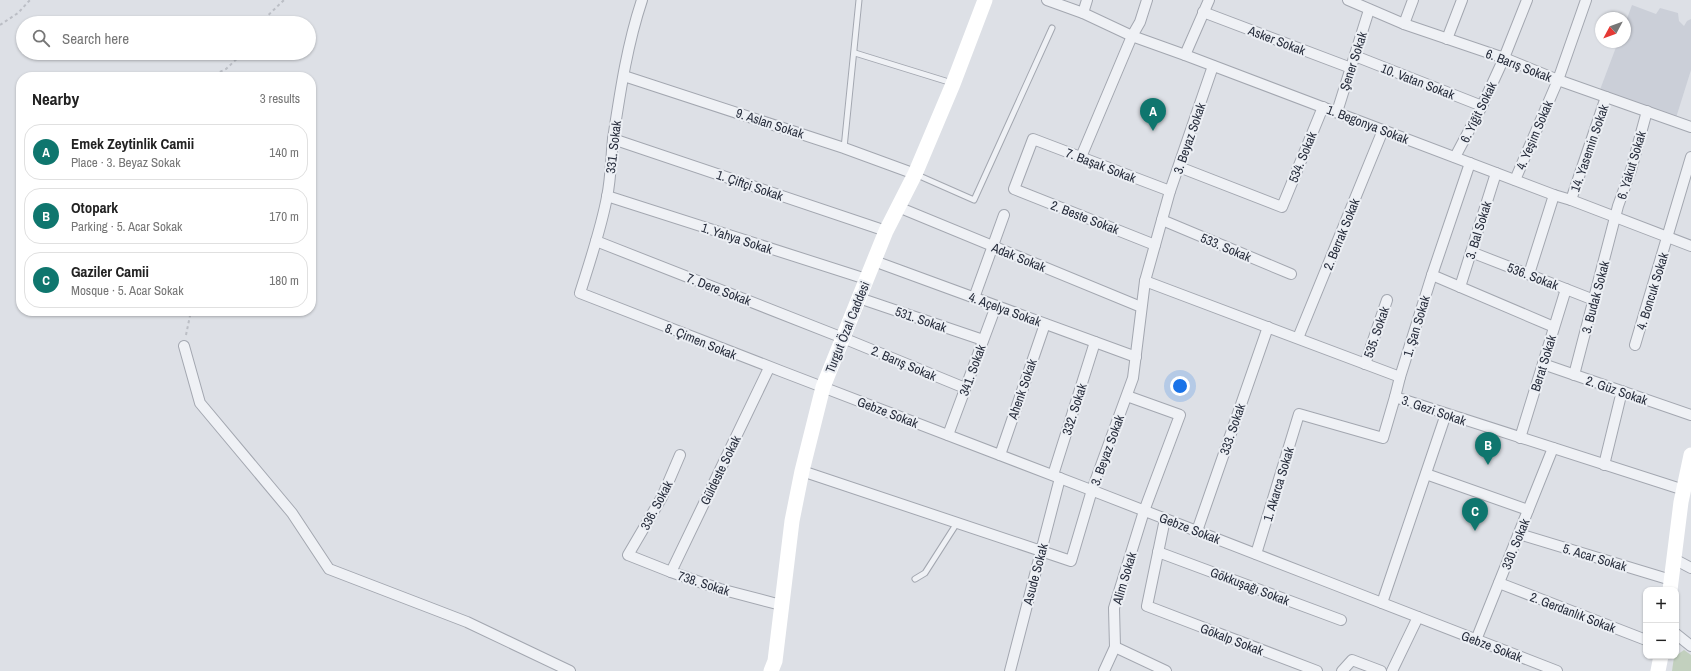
<!DOCTYPE html>
<html lang="en">
<head>
<meta charset="utf-8">
<style>
  :root { --surface:#fff; --page:#f6f6f6; --text:#222; --muted:#767676; --line:#e0e0e0; --accent:#0f766e }
  body { margin:0; font-family:"Archivo Narrow",sans-serif; background:var(--page); color:var(--text) }
  .controls { position:absolute; right:12px; bottom:12px; display:grid; overflow:hidden; border-radius:8px; box-shadow:0 1px 3px #0004 }
  .controls button { width:36px; height:36px; display:grid; place-items:center; padding:0; border:0; border-bottom:1px solid var(--line); background:var(--surface); color:var(--text); font:20px sans-serif }
  .compass { position:absolute; left:1595px; top:12px; width:36px; height:36px; border-radius:50%; background:var(--surface); box-shadow:0 1px 3px #0004; rotate:229deg }
  .you { position:absolute; left:1180px; top:386px; width:14px; height:14px; margin:-10px; border:3px solid #fff; border-radius:50%; background:#1a73e8; box-shadow:0 0 0 6px #1a73e833 }
  .badge { display:grid; place-items:center; width:26px; height:26px; border-radius:50%; background:var(--accent); color:#fff; font-size:13px; font-weight:700 }
  .pin { position:absolute; translate:-50% -33px; filter:drop-shadow(0 1px 2px #0008) }
  .pin::after { content:''; position:absolute; top:21px; width:14px; height:12px; background:inherit; clip-path:polygon(0 0,100% 0,50% 100%) }
  .list { margin:0; padding:0; list-style:none }
  h2 { display:flex; justify-content:space-between; align-items:center; height:52px; margin:0; padding:0 16px; font-size:17px }
  h2 small { font-size:13px; font-weight:400; color:var(--muted) }
  .list li { display:grid; grid-template-columns:26px 1fr auto; gap:12px; align-items:center; box-sizing:border-box; height:56px; margin:0 8px 8px; padding:0 8px; border:1px solid var(--line); border-radius:16px }
  .list b { display:block; font-size:15px; white-space:nowrap }
  .list p { margin:0; font-size:13px; white-space:nowrap; color:var(--muted) }
  .list em { font-size:13px; font-style:normal; color:var(--muted) }
  .icon { flex:none; width:22px; height:22px; fill:none; stroke:currentColor; stroke-width:2; stroke-linecap:round; stroke-linejoin:round }
  .map { position:relative; flex:none; width:1691px; height:671px; overflow:hidden }
  .search { position:absolute; background:var(--surface); box-shadow:0 1px 3px #0004; left:16px; top:16px; width:300px; height:44px; display:flex; align-items:center; gap:10px; box-sizing:border-box; padding:0 14px; border-radius:22px; color:var(--muted); font-size:15px }
  .panel { position:absolute; background:var(--surface); box-shadow:0 1px 3px #0004; left:16px; top:72px; width:300px; height:244px; border-radius:16px }
  .map>svg:first-child { display:block }
</style>
</head>
<body>
<div class="map">
<svg width="1691" height="671" viewBox="0 0 1691 671">
  <rect width="100%" height="100%" fill="#dde0e6"/>
  <polygon fill="#cbcfd8" points="1632,5 1656,14 1660,8 1678,13 1679,21 1684,26 1687,21 1691,19 1691,70 1675,121 1598,95 1618,42 1625,42 1625,24"/>
  <polygon fill="#c2d0be" points="1684,650 1691,655 1691,671 1672,671 1674,657"/>
  <g fill="none" stroke-linecap="round" stroke-linejoin="round">
    <defs>
      <g id="lane">
        <polyline points="855,53 952,83"/>
        <polyline points="844,148 859,0"/>
        <polyline points="915,174 974,200 1052,28"/>
        <polyline points="915,579 925,573 957,523"/>
      </g>
      <g id="street">
        <path d="M 642,0 C 627,45 620,93 613,139 C 611,158 611,178 607,197 C 601,229 590,261 580,293 C 750,360 920,424 1091,490 C 1246,550 1402,611 1557,671"/>
        <polyline points="1047,0 1083,13 1132,36 1185,55 1554,195 1571,200 1691,246"/>
        <polyline points="1348,0 1404,24 1504,58 1558,80 1691,127"/>
        <polyline points="1203,12 1351,68"/>
        <polyline points="1083,13 1087,0"/>
        <polyline points="1404,24 1413,0"/>
        <polyline points="1447,39 1462,0"/>
        <polyline points="1185,55 1209,0"/>
        <polyline points="1355,56 1482,106"/>
        <polyline points="624,76 844,148 915,174"/>
        <polyline points="1337,112 1369,10"/>
        <polyline points="613,139 886,231"/>
        <polyline points="1081,157 1132,36 1140,22 1147,0"/>
        <polyline points="1455,157 1482,106 1504,58 1527,0"/>
        <polyline points="1179,167 1282,207 1323,107"/>
        <polyline points="1515,180 1558,80 1586,0"/>
        <polyline points="607,196 866,279"/>
        <polyline points="1571,200 1606,97"/>
        <polyline points="898,207 1141,307"/>
        <polyline points="1162,220 1291,274"/>
        <polyline points="596,241 843,338 965,388"/>
        <polyline points="1155,245 1014,189 1033,139 1170,191"/>
        <polyline points="1471,252 1594,300"/>
        <polyline points="874,261 1136,357"/>
        <polyline points="1529,274 1554,195"/>
        <polyline points="1432,275 1554,327"/>
        <polyline points="1145,281 1400,377 1395,397 1684,490"/>
        <polyline points="1460,287 1496,173"/>
        <polyline points="859,298 983,340"/>
        <polyline points="974,298 1004,215"/>
        <polyline points="1298,338 1383,130"/>
        <polyline points="1635,345 1691,157"/>
        <polyline points="184,346 200,403 292,513 329,569 467,622 570,671"/>
        <polyline points="1365,364 1387,300"/>
        <polyline points="1543,364 1691,415"/>
        <polyline points="1574,375 1618,206 1631,170 1647,111"/>
        <polyline points="1400,377 1432,275 1470,163"/>
        <polyline points="948,435 996,306"/>
        <polyline points="1520,438 1566,289"/>
        <polyline points="680,455 662,497 628,555 671,572 720,589 781,605"/>
        <polyline points="1000,455 1045,324"/>
        <polyline points="1604,465 1622,391"/>
        <polyline points="802,471 1071,561 1092,490 1133,378 1145,281 1170,191 1213,66"/>
        <polyline points="1426,474 1528,510"/>
        <polyline points="1053,475 1095,342"/>
        <polyline points="1165,519 1147,606 1317,671"/>
        <polyline points="1197,531 1268,327"/>
        <polyline points="1519,534 1671,580"/>
        <polyline points="1158,552 1341,620"/>
        <polyline points="1256,554 1299,414 1383,438 1395,397"/>
        <polyline points="1674,559 1691,568"/>
        <polyline points="671,572 769,368"/>
        <polyline points="1499,583 1646,640"/>
        <polyline points="1382,603 1446,414"/>
        <polyline points="1676,634 1691,646"/>
        <polyline points="1476,640 1553,448"/>
        <polyline points="1115,647 1166,671"/>
        <polyline points="1010,671 1060,478"/>
        <polyline points="1104,671 1115,647 1114,608 1144,511 1180,415 1127,396"/>
        <polyline points="1342,671 1352,660 1381,671"/>
        <polyline points="1392,671 1418,617"/>
      </g>
    </defs>
    <use href="#lane" stroke="#a3a7b0" stroke-width="7"/>
    <use href="#street" stroke="#a3a7b0" stroke-width="12"/>
    <g stroke="#bbbec5" stroke-width="2" stroke-dasharray="3 3" stroke-linecap="butt">
      <polyline points="260,23 284,0"/>
      <polyline points="0,25 18,13 30,0"/>
      <polyline points="209,77 226,69 243,53"/>
      <polyline points="186,335 191,311"/>
    </g>
    <use href="#lane" stroke="#eff1f5" stroke-width="5"/>
    <use href="#street" stroke="#eff1f5" stroke-width="10"/>
    <g stroke="#fff" stroke-width="15">
      <polyline points="1670,590 1681,502 1691,455"/>
      <polyline points="771,671 775,661 792,521 802,471 823,387 886,231 915,174 953,84 985,0"/>
      <polyline points="1658,671 1661,656"/>
    </g>
  </g>
  <g text-anchor="middle" stroke-width="4" stroke-linejoin="round" paint-order="stroke">
    <g font-size="13" fill="#272d3c" stroke="#eceff4">
      <text transform="translate(1277 40) rotate(21)" y="5">Asker Sokak</text>
      <text transform="translate(1353 61) rotate(-72)" y="5">Şener Sokak</text>
      <text transform="translate(1519 65) rotate(21)" y="5">6. Barış Sokak</text>
      <text transform="translate(1418 81) rotate(21)" y="5">10. Vatan Sokak</text>
      <text transform="translate(1478 112) rotate(-64)" y="5">6. Yiğit Sokak</text>
      <text transform="translate(770 123) rotate(18)" y="5">9. Aslan Sokak</text>
      <text transform="translate(1368 124) rotate(21)" y="5">1. Begonya Sokak</text>
      <text transform="translate(1534 135) rotate(-67)" y="5">4. Yeşim Sokak</text>
      <text transform="translate(1189 138) rotate(-71)" y="5">3. Beyaz Sokak</text>
      <text transform="translate(613 147) rotate(-83)" y="5">331. Sokak</text>
      <text transform="translate(1589 148) rotate(-71)" y="5">14. Yasemin Sokak</text>
      <text transform="translate(1302 157) rotate(-68)" y="5">534. Sokak</text>
      <text transform="translate(1101 165) rotate(21)" y="5">7. Başak Sokak</text>
      <text transform="translate(1631 165) rotate(-73)" y="5">6. Yakut Sokak</text>
      <text transform="translate(750 185) rotate(19)" y="5">1. Çiftçi Sokak</text>
      <text transform="translate(1085 217) rotate(21)" y="5">2. Beste Sokak</text>
      <text transform="translate(1478 230) rotate(-73)" y="5">3. Bal Sokak</text>
      <text transform="translate(1341 234) rotate(-68)" y="5">2. Berrak Sokak</text>
      <text transform="translate(737 238) rotate(18)" y="5">1. Yahya Sokak</text>
      <text transform="translate(1226 247) rotate(23)" y="5">533. Sokak</text>
      <text transform="translate(1019 257) rotate(22)" y="5">Adak Sokak</text>
      <text transform="translate(1533 276) rotate(21)" y="5">536. Sokak</text>
      <text transform="translate(719 289) rotate(21)" y="5">7. Dere Sokak</text>
      <text transform="translate(1652 291) rotate(-73)" y="5">4. Boncuk Sokak</text>
      <text transform="translate(1595 297) rotate(-75)" y="5">3. Budak Sokak</text>
      <text transform="translate(1005 309) rotate(20)" y="5">4. Açelya Sokak</text>
      <text transform="translate(921 319) rotate(19)" y="5">531. Sokak</text>
      <text transform="translate(1416 326) rotate(-73)" y="5">1. Şan Sokak</text>
      <text transform="translate(847 327) rotate(-68)" y="5">Turgut Özal Caddesi</text>
      <text transform="translate(1376 332) rotate(-71)" y="5">535. Sokak</text>
      <text transform="translate(701 341) rotate(22)" y="5">8. Çimen Sokak</text>
      <text transform="translate(904 363) rotate(23)" y="5">2. Barış Sokak</text>
      <text transform="translate(1543 363) rotate(-73)" y="5">Berat Sokak</text>
      <text transform="translate(972 370) rotate(-70)" y="5">341. Sokak</text>
      <text transform="translate(1022 389) rotate(-71)" y="5">Ahenk Sokak</text>
      <text transform="translate(1617 390) rotate(19)" y="5">2. Güz Sokak</text>
      <text transform="translate(1074 409) rotate(-72)" y="5">332. Sokak</text>
      <text transform="translate(1434 410) rotate(19)" y="5">3. Gezi Sokak</text>
      <text transform="translate(888 412) rotate(21)" y="5">Gebze Sokak</text>
      <text transform="translate(1232 429) rotate(-71)" y="5">333. Sokak</text>
      <text transform="translate(1107 450) rotate(-70)" y="5">3. Beyaz Sokak</text>
      <text transform="translate(720 470) rotate(-64)" y="5">Güldeste Sokak</text>
      <text transform="translate(1278 484) rotate(-73)" y="5">1. Akarca Sokak</text>
      <text transform="translate(656 505) rotate(-62)" y="5">336. Sokak</text>
      <text transform="translate(1190 528) rotate(21)" y="5">Gebze Sokak</text>
      <text transform="translate(1515 544) rotate(-68)" y="5">330. Sokak</text>
      <text transform="translate(1595 557) rotate(17)" y="5">5. Acar Sokak</text>
      <text transform="translate(1035 574) rotate(-75)" y="5">Asude Sokak</text>
      <text transform="translate(1124 578) rotate(-73)" y="5">Alim Sokak</text>
      <text transform="translate(704 583) rotate(18)" y="5">738. Sokak</text>
      <text transform="translate(1250 586) rotate(21)" y="5">Gökkuşağı Sokak</text>
      <text transform="translate(1573 612) rotate(21)" y="5">2. Gerdanlık Sokak</text>
      <text transform="translate(1232 639) rotate(21)" y="5">Gökalp Sokak</text>
      <text transform="translate(1492 646) rotate(21)" y="5">Gebze Sokak</text>
    </g>
  </g>
</svg>
<div class="controls">
<button>+</button>
<button>−</button>
</div>
<svg class="compass" viewBox="-18 -18 36 36"><path d="M0-13l5 13h-10z" fill="#e53935"/><path d="M0 13l5-13h-10z" fill="#767676"/></svg>
<div class="you"></div>
<div class="pin badge" style="left:1153px;top:131px">A</div>
<div class="pin badge" style="left:1488px;top:465px">B</div>
<div class="pin badge" style="left:1475px;top:531px">C</div>
<div class="search"><svg class="icon" aria-label="search" viewBox="0 0 24 24"><circle cx="10" cy="10" r="6"/><path d="M15 15l6 6"/></svg>Search here</div>
<section class="panel">
<h2>Nearby<small>3 results</small></h2>
<ul class="list">
<li><span class="badge">A</span><div><b>Emek Zeytinlik Camii</b><p>Place · 3. Beyaz Sokak</p></div><em>140 m</em></li>
<li><span class="badge">B</span><div><b>Otopark</b><p>Parking · 5. Acar Sokak</p></div><em>170 m</em></li>
<li><span class="badge">C</span><div><b>Gaziler Camii</b><p>Mosque · 5. Acar Sokak</p></div><em>180 m</em></li>
</ul>
</section>
</div>
</body>
</html>
